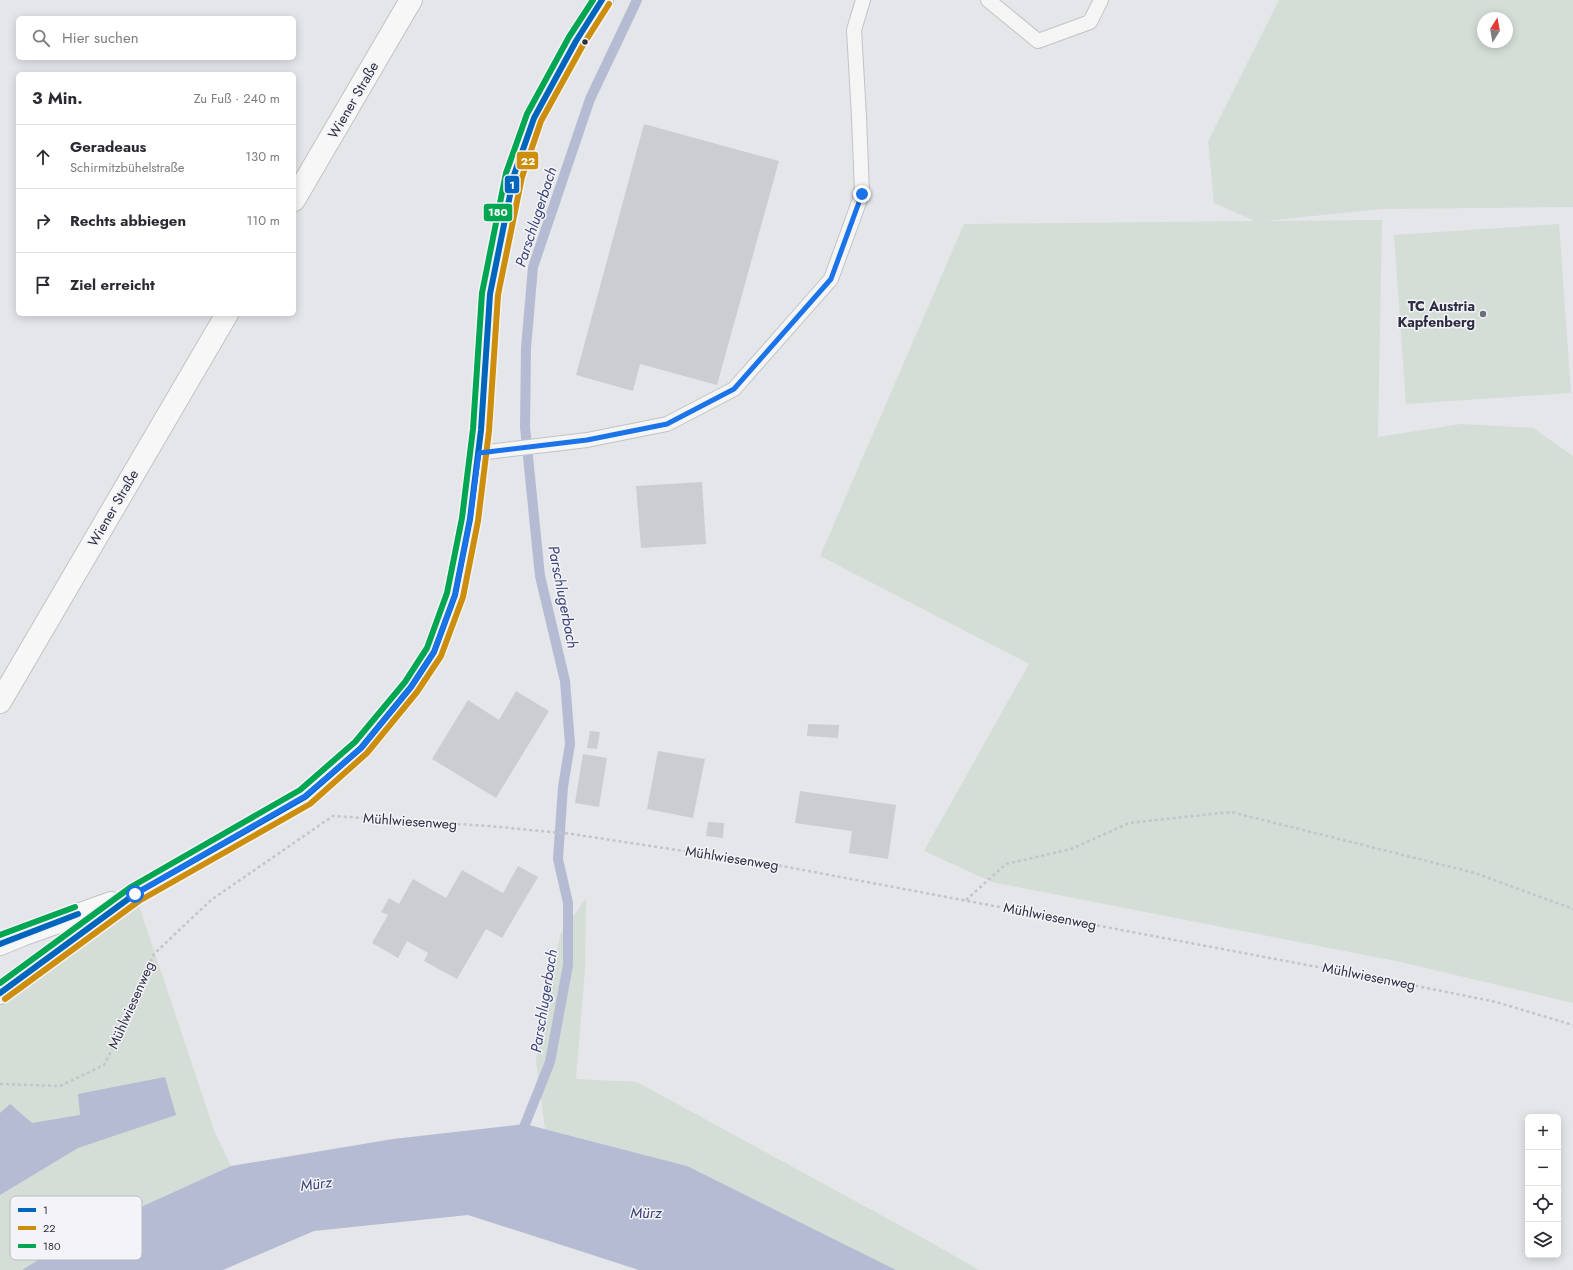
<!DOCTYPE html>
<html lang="de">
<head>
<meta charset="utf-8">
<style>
  :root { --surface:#fff; --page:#f7f7f7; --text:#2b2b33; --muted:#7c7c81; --line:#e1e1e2 }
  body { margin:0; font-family:Jost,sans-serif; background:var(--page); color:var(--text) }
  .controls { position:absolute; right:12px; bottom:12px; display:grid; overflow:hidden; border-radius:6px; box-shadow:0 2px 10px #0003 }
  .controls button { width:36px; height:36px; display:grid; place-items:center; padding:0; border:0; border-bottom:1px solid var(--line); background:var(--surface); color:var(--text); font:20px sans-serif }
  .compass { position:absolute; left:1477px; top:12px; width:36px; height:36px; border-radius:50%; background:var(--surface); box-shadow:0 2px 10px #0003; rotate:11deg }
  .stop { position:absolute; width:12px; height:12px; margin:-9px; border:3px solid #1a73e8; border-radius:50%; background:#fff }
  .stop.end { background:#1a73e8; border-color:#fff; box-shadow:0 1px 4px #0008 }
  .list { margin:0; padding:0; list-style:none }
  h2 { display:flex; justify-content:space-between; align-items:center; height:52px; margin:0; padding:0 16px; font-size:17px }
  h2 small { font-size:13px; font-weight:400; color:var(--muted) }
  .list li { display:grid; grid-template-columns:26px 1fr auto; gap:12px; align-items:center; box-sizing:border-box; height:64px; padding:0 16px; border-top:1px solid var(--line) }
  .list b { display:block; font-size:15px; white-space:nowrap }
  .list p { margin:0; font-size:13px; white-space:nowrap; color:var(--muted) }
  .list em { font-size:13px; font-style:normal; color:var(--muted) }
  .icon { flex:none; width:22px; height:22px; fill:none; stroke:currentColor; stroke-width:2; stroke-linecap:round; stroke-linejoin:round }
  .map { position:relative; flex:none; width:1573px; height:1270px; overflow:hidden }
  .search { position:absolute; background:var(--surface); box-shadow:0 2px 10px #0003; left:16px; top:16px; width:280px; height:44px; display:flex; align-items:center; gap:10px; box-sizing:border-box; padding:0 14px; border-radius:6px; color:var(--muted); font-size:15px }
  .panel { position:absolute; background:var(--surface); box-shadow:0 2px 10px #0003; left:16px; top:72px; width:280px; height:244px; border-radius:6px }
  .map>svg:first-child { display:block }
</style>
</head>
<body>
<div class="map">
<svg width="1573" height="1270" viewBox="0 0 1573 1270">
  <rect width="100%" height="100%" fill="#e5e6ea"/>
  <g fill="#d4ddd6" fill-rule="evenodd">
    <path d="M 1279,0 L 1573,0 L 1573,207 L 1381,209 L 1264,221 L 1382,220 L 1378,437 L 1461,424 L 1533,428 L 1573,456 L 1573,1003 L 1401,962 L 992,882 L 924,851 L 1029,664 L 820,556 L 964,224 L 1255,221 L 1214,203 L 1208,141 ZM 1483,18 L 1507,18 L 1507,42 L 1483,42 Z"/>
    <polygon points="1559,224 1571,393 1406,404 1394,235"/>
    <polygon points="135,894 215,1133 231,1166 75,1237 22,1270 0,1270 0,993"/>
    <polygon points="586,898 585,969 576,1079 637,1082 923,1238 979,1270 896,1270 687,1166 545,1129 536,1061 560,935"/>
  </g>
  <g fill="#b5bbd3">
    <polygon points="165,1077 176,1115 78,1148 0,1195 0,1113 10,1104 32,1123 80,1115 78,1094"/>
    <polygon points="525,1124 687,1166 896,1270 639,1270 468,1215 314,1231 223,1270 22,1270 75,1237 231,1166 393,1139"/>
  </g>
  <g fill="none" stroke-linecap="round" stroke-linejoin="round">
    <polyline stroke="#b5bbd3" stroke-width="10" points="520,1137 550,1062 568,965 568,903 558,859 563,787 570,744 565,681 540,576 525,427 526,348 533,267 590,99 637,0"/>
  </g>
  <g fill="#cccdd2">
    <polygon points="644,124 779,161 717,385 640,364 633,391 576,375"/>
    <polygon points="702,482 706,544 641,548 636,486"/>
    <polygon points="516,691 549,711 496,798 432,759 468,700 499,720"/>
    <polygon points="808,724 839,725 838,738 807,736"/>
    <polygon points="590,731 600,732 597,749 587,748"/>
    <polygon points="658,751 705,759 693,818 647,809"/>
    <polygon points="583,754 607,758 599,807 575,803"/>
    <polygon points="800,791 896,805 888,859 849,853 852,831 795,823"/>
    <polygon points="708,822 724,823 723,838 706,836"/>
    <polygon points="518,866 538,877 502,938 486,929 457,979 424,961 428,953 407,941 398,958 372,943 388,915 381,912 389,898 399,904 413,879 446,898 462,870 503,893"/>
  </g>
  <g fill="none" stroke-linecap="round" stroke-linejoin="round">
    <defs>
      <g id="service">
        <polyline points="988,0 1038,41 1090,22 1101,0"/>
        <polyline points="479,453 587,440 667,424 734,389 831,279 862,194 859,116 854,30 863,0"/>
      </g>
      <g id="secondary">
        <polyline points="0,944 22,935 111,903"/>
        <polyline points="0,993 135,894 305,797 361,748 411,687 434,652 455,595 470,519 481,430 490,294 514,175 534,118 576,41 602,0"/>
      </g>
      <g id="primary">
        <polyline points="294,200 411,0"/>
        <polyline points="0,702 227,314"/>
      </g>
    </defs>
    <use href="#service" stroke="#c2c3c7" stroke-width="16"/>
    <use href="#secondary" stroke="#c2c3c7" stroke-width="24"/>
    <use href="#primary" stroke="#c2c3c7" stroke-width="24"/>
    <g stroke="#c4c4ca" stroke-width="2.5" stroke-dasharray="3 3" stroke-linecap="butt">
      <polyline points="966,900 1006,864 1071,849 1129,823 1231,812 1475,873 1573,909"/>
      <polyline points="0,1084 60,1086 104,1065 131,1011 154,954 211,900 333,816 489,826 572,834 782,866 1397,982 1496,1002 1573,1025"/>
    </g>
    <use href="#service" stroke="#f5f5f6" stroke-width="14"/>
    <use href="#secondary" stroke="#f7f7f8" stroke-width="22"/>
    <use href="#primary" stroke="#f7f7f8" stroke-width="22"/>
    <defs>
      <g id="bus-1">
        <polyline points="0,944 78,914"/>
        <polyline points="0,993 135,894 305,797 361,748 411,687 434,652 455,595 470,519 481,430 490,294 514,175 534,118 576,41 602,0"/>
      </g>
      <polyline id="bus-2" points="5,999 139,901 310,804 367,753 417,692 441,656 463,597 478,521 489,431 498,295 522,177 541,121 583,45 609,4"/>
      <g id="bus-3">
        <polyline points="0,935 75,907"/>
        <polyline points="0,983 131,887 300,790 355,742 405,682 427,648 447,593 462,518 473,429 482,293 506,173 527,114 569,37 593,0"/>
      </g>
    </defs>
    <use href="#bus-1" stroke="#f4f4f8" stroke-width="9"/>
    <use href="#bus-2" stroke="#f4f4f8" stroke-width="9"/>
    <use href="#bus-3" stroke="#f4f4f8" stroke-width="9"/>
    <use href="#bus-1" stroke="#0065bd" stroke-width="6"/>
    <use href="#bus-2" stroke="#ce8e0d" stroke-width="6"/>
    <use href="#bus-3" stroke="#00a651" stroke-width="6"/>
  </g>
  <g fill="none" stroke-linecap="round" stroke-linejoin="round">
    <polyline stroke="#1a73e8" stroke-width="5" points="135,894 305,796 361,748 411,687 434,652 455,595 470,519 479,453 587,440 667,424 734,389 831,279 862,194"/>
  </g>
  <circle fill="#2c2e43" stroke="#f4f4f8" stroke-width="1.5" cx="585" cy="42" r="3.5"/>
  <circle fill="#6d6e7d" stroke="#f4f4f8" stroke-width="1.5" cx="1483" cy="314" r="4"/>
  <g text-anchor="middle" stroke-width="3" stroke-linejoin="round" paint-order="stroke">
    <g font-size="14" fill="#2c2e43" stroke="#f4f4f8">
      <text transform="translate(353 100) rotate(-60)" y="5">Wiener Straße</text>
      <text transform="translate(113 508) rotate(-60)" y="5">Wiener Straße</text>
      <text transform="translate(410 821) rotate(4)" y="5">Mühlwiesenweg</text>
      <text transform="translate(732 858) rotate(9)" y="5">Mühlwiesenweg</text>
      <text transform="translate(1050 916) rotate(11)" y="5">Mühlwiesenweg</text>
      <text transform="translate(1369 976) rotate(11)" y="5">Mühlwiesenweg</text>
      <text transform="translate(131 1005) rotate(-66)" y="5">Mühlwiesenweg</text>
    </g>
    <g font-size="14" font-weight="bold" fill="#2c2e43" stroke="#f4f4f8" text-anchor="end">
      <text x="1475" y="311">TC Austria<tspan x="1475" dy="16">Kapfenberg</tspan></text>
    </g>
    <g font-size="15" font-style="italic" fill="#384175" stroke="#f4f4f8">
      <text transform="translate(536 217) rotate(-72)" y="5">Parschlugerbach</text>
      <text transform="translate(563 597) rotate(79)" y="5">Parschlugerbach</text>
      <text transform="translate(544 1001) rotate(-81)" y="5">Parschlugerbach</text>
      <text transform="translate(316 1184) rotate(-7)" y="5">Mürz</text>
      <text x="646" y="1218">Mürz</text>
    </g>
  </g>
  <rect x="10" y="1196" width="132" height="64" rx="6" fill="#f4f4f8" stroke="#b8b9c2" stroke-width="1"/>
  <rect x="18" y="1208" width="18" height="4" fill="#0065bd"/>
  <rect x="18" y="1226" width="18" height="4" fill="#ce8e0d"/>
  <rect x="18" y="1244" width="18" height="4" fill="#00a651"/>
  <g font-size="11" fill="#2c2e43">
    <text x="43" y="1214">1</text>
    <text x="43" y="1232">22</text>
    <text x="43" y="1250">180</text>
  </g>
  <g stroke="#f4f4f8" stroke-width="1.5">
    <rect x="516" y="151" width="23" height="19" rx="4" fill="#ce8e0d"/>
    <rect x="504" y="175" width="16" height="19" rx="4" fill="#0065bd"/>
    <rect x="483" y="203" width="30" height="19" rx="4" fill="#00a651"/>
  </g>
  <g font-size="11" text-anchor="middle" font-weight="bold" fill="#fff">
    <text x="528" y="165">22</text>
    <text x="512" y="189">1</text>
    <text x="498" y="216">180</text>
  </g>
</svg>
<div class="controls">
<button>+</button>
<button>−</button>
<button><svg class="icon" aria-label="locate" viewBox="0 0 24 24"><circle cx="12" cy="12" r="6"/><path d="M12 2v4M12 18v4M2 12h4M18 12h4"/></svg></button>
<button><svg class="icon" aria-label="layers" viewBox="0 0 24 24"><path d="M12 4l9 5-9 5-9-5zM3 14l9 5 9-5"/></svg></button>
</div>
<svg class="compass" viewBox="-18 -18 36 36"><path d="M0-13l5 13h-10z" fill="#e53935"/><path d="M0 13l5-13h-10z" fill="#7c7c81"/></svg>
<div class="stop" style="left:135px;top:894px"></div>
<div class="stop end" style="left:862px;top:194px"></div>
<div class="search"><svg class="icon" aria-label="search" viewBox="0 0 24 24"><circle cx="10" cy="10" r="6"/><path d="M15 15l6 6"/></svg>Hier suchen</div>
<section class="panel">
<h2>3 Min.<small>Zu Fuß · 240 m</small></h2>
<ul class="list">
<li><svg class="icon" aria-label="ahead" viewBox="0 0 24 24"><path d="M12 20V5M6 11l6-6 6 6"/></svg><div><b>Geradeaus</b><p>Schirmitzbühelstraße</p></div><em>130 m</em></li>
<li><svg class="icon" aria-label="right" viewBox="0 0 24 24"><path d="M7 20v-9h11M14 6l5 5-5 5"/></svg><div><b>Rechts abbiegen</b></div><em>110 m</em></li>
<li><svg class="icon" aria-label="arrive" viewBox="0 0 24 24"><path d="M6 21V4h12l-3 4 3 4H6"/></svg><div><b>Ziel erreicht</b></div></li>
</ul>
</section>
</div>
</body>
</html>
